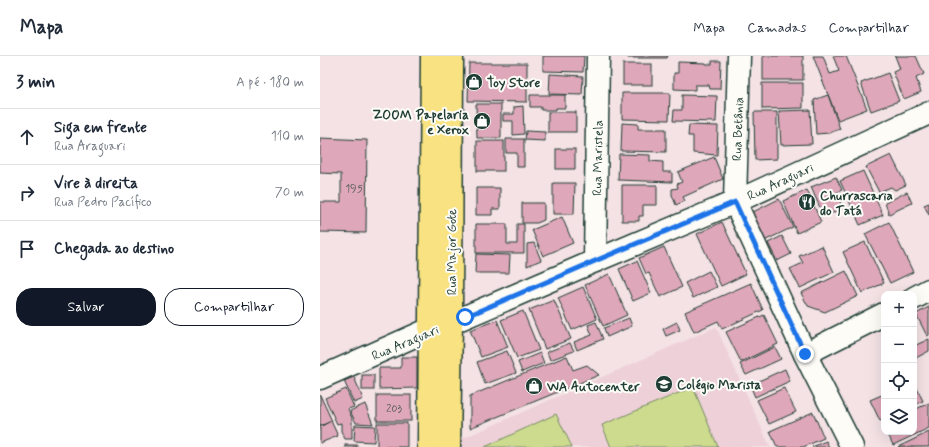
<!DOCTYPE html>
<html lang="pt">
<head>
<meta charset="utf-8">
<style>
  :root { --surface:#fff; --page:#f6f6f7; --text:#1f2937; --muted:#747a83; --line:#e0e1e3; --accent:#111827 }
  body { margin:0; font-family:Mynerve,sans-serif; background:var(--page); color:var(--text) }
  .controls { position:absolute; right:12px; bottom:12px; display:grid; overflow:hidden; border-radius:8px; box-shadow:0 4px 16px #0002 }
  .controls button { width:36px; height:36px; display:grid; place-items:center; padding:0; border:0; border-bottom:1px solid var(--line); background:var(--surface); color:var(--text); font:20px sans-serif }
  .stop { position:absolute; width:12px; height:12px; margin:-9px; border:3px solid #1a73e8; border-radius:50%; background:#fff }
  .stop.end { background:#1a73e8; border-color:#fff; box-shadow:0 1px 4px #0008 }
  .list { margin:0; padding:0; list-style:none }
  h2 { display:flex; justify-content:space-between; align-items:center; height:52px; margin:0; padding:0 16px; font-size:17px }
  h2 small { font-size:13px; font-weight:400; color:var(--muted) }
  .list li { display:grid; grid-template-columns:26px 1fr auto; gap:12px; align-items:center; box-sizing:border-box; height:56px; padding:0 16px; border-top:1px solid var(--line) }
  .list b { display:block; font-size:15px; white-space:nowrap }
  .list p { margin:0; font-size:13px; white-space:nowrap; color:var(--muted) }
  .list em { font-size:13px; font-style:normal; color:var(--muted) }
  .actions { display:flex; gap:8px; padding:12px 16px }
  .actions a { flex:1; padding:9px 0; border:1px solid var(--accent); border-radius:16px; text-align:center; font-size:14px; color:var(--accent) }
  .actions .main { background:var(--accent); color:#fff }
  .icon { flex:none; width:22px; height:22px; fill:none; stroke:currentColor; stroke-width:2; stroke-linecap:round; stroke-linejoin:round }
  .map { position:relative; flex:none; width:609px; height:391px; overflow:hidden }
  header { display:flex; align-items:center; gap:24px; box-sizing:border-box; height:56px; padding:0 20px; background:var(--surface); border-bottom:1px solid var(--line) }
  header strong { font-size:19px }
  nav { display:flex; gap:22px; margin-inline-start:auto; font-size:14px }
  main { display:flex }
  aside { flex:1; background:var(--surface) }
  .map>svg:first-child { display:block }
</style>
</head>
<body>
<header>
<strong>Mapa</strong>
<nav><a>Mapa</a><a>Camadas</a><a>Compartilhar</a></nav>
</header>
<main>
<aside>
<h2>3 min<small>A pé · 180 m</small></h2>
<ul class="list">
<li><svg class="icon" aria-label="ahead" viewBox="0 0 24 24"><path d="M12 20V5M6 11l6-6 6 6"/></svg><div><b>Siga em frente</b><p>Rua Araguari</p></div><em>110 m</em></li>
<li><svg class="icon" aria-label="right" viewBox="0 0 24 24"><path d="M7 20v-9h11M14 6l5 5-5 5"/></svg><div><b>Vire à direita</b><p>Rua Pedro Pacífico</p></div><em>70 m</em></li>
<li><svg class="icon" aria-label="arrive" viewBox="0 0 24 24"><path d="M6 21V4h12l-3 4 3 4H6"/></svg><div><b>Chegada ao destino</b></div></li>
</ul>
<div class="actions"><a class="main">Salvar</a><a>Compartilhar</a></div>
</aside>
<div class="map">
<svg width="609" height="391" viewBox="0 0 609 391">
  <rect width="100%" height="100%" fill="#f4e2e5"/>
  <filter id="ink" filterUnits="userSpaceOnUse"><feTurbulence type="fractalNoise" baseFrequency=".025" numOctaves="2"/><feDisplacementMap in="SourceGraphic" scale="8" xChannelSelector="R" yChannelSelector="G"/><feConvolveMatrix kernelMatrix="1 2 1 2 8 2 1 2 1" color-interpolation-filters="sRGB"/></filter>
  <g filter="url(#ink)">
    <polygon fill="#eed0d8" points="396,271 450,391 138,391 137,385"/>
    <g fill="#cddb8f" stroke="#768c62">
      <polygon points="373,331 398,391 291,391 282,369"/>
      <polygon points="236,358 252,391 165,391"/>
    </g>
    <g fill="#dfa7ba" stroke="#1f3d34">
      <polygon points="223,0 264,0 263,16 223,15"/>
      <polygon points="308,0 348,0 347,2 308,2"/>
      <rect x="443" y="0" width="40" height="24"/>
      <polygon points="493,0 503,0 510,18 519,15 513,0 526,0 547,53 518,64"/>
      <polygon points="575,0 596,0 604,18 596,22 601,36 584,43 573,16 580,13"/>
      <polygon points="392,5 401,5 400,33 390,33 389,29 375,29 375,34 354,33 354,17 358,17 358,6 386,7 386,8 392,8"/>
      <polygon points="149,7 207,7 207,46 148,45"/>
      <rect x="303" y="8" width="29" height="21"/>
      <polygon points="568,17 579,45 551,55 541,27"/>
      <polygon points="230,18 263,20 262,39 229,38"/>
      <polygon points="442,27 483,27 483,52 442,53"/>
      <polygon points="302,37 350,37 349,64 302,63"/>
      <polygon points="210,39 245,39 245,52 236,52 236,54 221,54 221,51 210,51"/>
      <polygon points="362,39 397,40 396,66 353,65 354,54 362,54"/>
      <polygon points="508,39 520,73 509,77 496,78 494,44"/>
      <polygon points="156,48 181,48 181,82 157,82"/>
      <polygon points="203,50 204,78 193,79 193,65 183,65 183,58 194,58 194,51"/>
      <polygon points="490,54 492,88 461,89 459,55"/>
      <rect x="228" y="56" width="28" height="20"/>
      <polygon points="434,56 457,56 457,103 435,104"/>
      <polygon points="302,67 318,68 318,73 346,73 346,96 301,95"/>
      <polygon points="369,69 398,70 397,99 373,97 373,80 368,80"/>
      <polygon points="206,75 225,76 225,85 205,84"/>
      <polygon points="0,82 47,84 46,177 0,176 0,146 21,146 21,118 0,117"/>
      <polygon points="186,83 204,83 204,111 197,111 197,97 186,97"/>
      <rect x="157" y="85" width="27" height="30"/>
      <rect x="236" y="93" width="19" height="20"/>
      <polygon points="299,98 330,99 330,105 343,106 343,116 352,116 352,126 298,124"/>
      <polygon points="571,99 586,129 575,134 571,131 559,136 546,111"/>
      <polygon points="394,101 403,123 363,141 365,145 356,149 352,139 352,133 358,132 357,128 362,126 358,116"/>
      <polygon points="543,115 563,159 540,169 520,125"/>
      <polygon points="516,121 522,134 516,137 523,152 504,161 491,131"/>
      <polygon points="233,127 255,127 254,158 233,158"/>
      <polygon points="302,129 337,129 337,149 323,149 323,160 319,160 319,165 302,165"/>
      <polygon points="156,132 180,132 180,153 172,153 172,159 156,159"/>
      <polygon points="487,134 501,166 477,177 463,145"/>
      <polygon points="587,136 592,147 569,158 565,147"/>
      <polygon points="459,143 473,171 444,185 431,157"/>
      <polygon points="202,147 224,147 224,164 217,167 202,167"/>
      <polygon points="609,147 609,159 604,149"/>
      <polygon points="242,161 253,187 223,200 212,174"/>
      <polygon points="402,166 426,218 401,230 377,178"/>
      <polygon points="569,166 593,216 570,227 545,178"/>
      <polygon points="156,168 187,168 187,188 197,188 197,168 204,168 204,197 156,197"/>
      <polygon points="462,180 471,198 457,205 448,187"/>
      <polygon points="545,186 564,227 542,237 523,196"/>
      <polygon points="214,187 221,204 207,210 207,188"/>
      <polygon points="502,190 514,216 480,232 470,213 483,207 479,200"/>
      <polygon points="344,191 362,231 340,241 329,217 326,218 319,202"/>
      <polygon points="156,198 190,199 189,217 155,217"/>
      <polygon points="317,205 331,237 313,245 299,213"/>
      <polygon points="389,215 397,231 373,242 365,227"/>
      <polygon points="526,215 538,240 505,256 488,250 481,237"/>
      <polygon points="289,218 307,259 283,270 265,229"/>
      <polygon points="431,227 443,254 402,273 398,265 374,276 365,256"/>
      <polygon points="263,231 277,263 252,274 238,242"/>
      <polygon points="234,244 251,283 225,293 209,254"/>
      <polygon points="609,251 609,279 607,280 596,258"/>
      <polygon points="203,255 219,294 197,302 181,264"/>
      <polygon points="444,259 458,288 421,306 406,276"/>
      <polygon points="309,262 312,270 287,281 284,272"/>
      <polygon points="177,264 188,291 161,301 150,274"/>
      <polygon points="276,266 283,283 257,294 254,286 272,279 268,269"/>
      <polygon points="357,266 360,274 346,280 343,273"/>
      <polygon points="609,283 609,295 594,303 594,290"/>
      <polygon points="250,287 254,295 230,304 227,296"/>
      <polygon points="455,291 461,303 426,319 420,308"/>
      <polygon points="187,295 196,317 165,328 157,306"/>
      <polygon points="220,297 224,307 202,316 198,306"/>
      <polygon points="247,300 253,314 267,309 279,319 150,372 150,340"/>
      <polygon points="81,301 97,301 97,332 59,333 59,312 81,312"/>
      <polygon points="465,313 470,325 435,341 430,329"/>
      <rect x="42" y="319" width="12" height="15"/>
      <polygon points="34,321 43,343 34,347 24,325"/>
      <polygon points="594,326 603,345 594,349"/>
      <polygon points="464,332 476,356 449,368 437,344"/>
      <polygon points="26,333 34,351 28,353 32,362 32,383 25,383 21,375 21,367 17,368 5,342"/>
      <polygon points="564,338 564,363 560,365 550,344"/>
      <polygon points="0,339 12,365 0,370"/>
      <rect x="57" y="339" width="34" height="26"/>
      <polygon points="609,347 609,372 573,389 567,376 594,376 594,354"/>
      <polygon points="45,348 53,368 36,367 30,355"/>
      <polygon points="493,356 504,382 483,391 457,391 450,375"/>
      <polygon points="11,365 18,380 0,387 0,371"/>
      <rect x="57" y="367" width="30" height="24"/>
      <polygon points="35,369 55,370 54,386 34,385"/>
      <polygon points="609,376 609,391 578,391"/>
      <polygon points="506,385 509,391 492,391"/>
      <rect x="25" y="389" width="12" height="2"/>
    </g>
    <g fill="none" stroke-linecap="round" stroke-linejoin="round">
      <defs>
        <g id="minor">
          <polyline points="419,0 415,146 485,298 532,391"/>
          <polyline points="275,205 278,0"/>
          <polyline points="594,242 609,234"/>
          <polyline points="485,298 564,258"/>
          <polyline points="0,322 110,273 131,267 275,205 415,146 609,57"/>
        </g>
        <g id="major">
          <polyline points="109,391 112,0"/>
          <polyline points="129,391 131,267 132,0"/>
        </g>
      </defs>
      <use href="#minor" stroke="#1f3d34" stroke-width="25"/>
      <use href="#major" stroke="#1f3d34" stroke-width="25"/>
      <use href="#minor" stroke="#fdfcf7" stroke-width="22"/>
      <use href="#major" stroke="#f8e281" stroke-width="22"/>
    </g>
  </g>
  <g fill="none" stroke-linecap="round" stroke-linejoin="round" filter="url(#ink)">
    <polyline stroke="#1a73e8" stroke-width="5" points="145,261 275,205 415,146 485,298"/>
  </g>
  <defs>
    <symbol id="shop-disc" viewBox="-11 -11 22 22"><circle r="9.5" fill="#1f3d34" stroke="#fdfcf7"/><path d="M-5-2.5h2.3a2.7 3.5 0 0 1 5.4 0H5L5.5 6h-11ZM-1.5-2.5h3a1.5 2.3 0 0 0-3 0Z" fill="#fff"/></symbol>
    <symbol id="restaurant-disc" viewBox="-11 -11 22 22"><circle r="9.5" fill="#1f3d34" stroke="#fdfcf7"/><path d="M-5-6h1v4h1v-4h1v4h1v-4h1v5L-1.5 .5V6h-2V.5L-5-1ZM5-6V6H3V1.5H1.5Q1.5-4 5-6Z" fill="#fff"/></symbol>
    <symbol id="school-disc" viewBox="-11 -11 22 22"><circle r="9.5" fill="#1f3d34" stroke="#fdfcf7"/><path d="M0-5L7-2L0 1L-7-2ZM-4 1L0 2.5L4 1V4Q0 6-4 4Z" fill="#fff"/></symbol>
  </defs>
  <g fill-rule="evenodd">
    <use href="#shop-disc" x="144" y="16" width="20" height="20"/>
    <use href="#shop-disc" x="152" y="55" width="20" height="20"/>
    <use href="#restaurant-disc" x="477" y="136" width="20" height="20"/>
    <use href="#school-disc" x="334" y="318" width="20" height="20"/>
    <use href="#shop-disc" x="204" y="320" width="20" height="20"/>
  </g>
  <g text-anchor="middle" stroke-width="4" stroke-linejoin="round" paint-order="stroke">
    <g font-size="11" fill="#4f5856">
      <text x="34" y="136">195</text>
      <text x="74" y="356">203</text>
    </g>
    <g font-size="13" font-weight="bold" fill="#1f3d34" stroke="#fdfcf7" text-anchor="start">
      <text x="167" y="31">Toy Store</text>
      <text x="149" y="63" text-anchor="end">ZOOM Papelaria<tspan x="149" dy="15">e Xerox</tspan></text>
      <text x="500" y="144">Churrascaria<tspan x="500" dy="15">do Tatá</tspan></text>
      <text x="357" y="333">Colégio Marista</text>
      <text x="227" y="335">WA Autocenter</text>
    </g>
    <g font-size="13" fill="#1f3d34" stroke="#fdfcf7">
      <text transform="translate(417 73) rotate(-88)" y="5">Rua Betânia</text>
      <text transform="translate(277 102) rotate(-89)" y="5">Rua Maristela</text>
      <text transform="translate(460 125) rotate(-25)" y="5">Rua Araguari</text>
      <text transform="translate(131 196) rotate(-90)" y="5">Rua Major Gote</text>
      <text transform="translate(85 286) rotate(-23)" y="5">Rua Araguari</text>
    </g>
  </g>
</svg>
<div class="controls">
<button>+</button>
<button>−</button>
<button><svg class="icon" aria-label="locate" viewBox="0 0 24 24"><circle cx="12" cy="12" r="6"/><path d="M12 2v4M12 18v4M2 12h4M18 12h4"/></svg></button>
<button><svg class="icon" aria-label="layers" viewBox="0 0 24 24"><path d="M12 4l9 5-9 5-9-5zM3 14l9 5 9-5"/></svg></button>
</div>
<div class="stop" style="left:145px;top:261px"></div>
<div class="stop end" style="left:485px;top:298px"></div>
</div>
</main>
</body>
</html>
